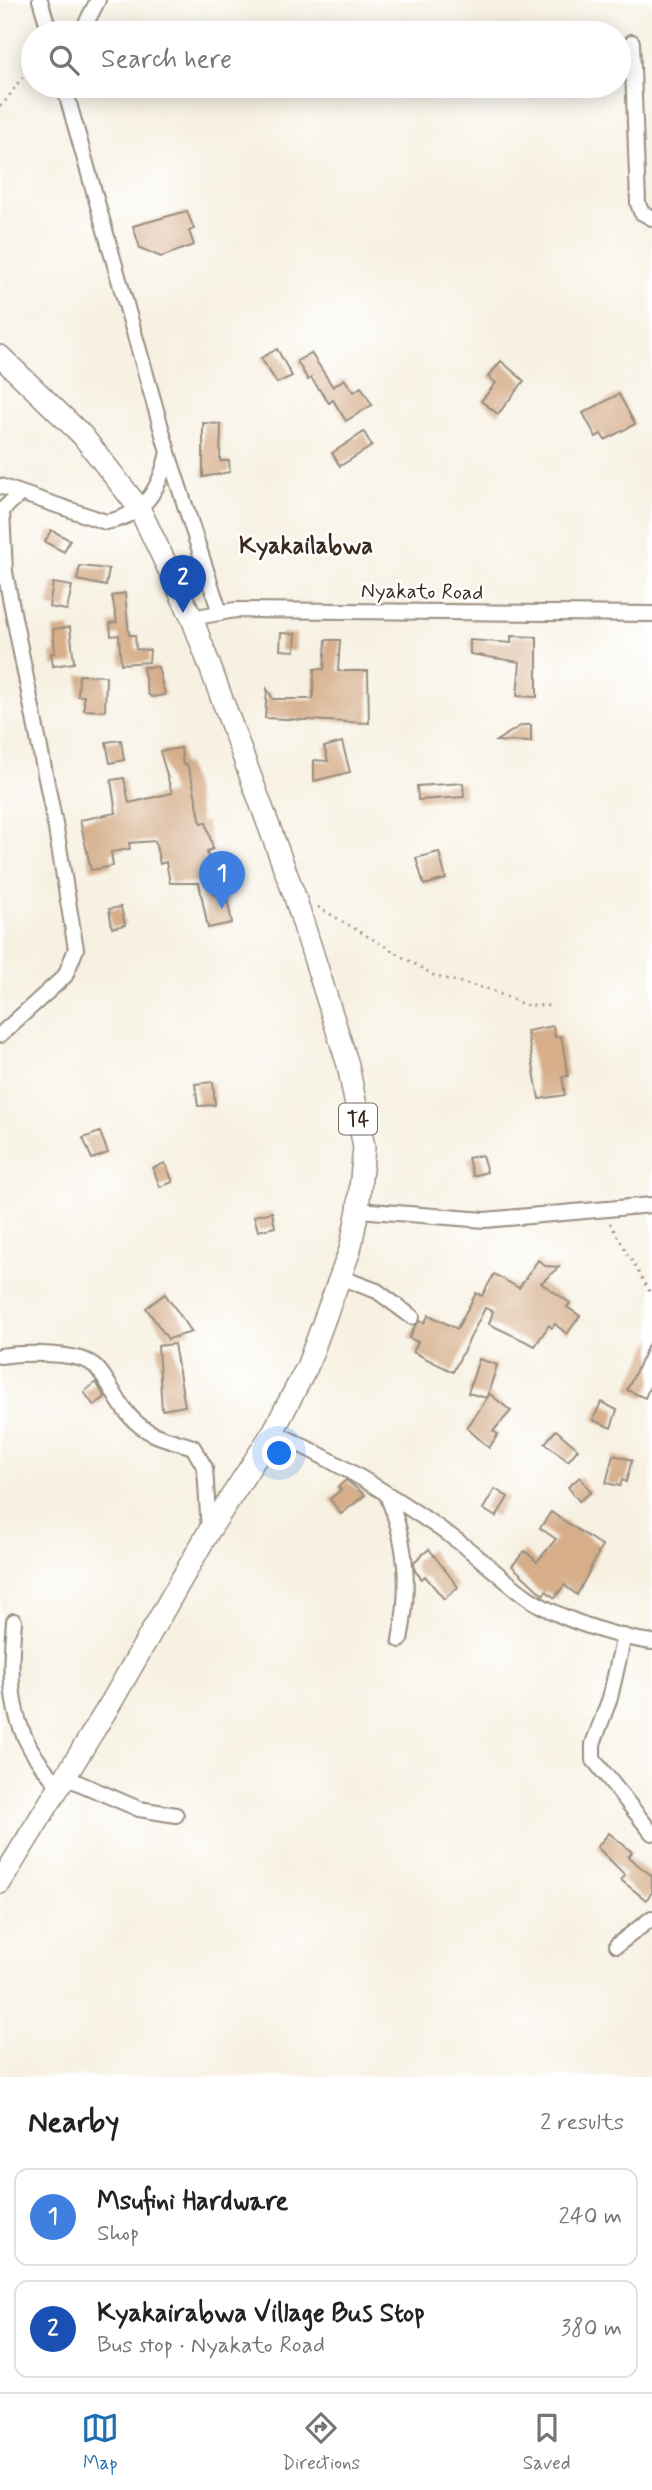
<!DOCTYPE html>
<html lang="en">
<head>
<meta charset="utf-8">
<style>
  :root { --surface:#fff; --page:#f2f2f2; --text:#222; --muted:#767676; --line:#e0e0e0; --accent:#1f6fb2 }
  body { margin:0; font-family:Mynerve,sans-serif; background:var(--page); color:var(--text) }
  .you { position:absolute; left:280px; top:1454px; width:24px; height:24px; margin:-18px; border:5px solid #fff; border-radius:50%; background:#1a73e8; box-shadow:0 0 0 10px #1a73e833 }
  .badge { display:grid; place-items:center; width:46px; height:46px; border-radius:50%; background:var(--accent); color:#fff; font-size:23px; font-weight:700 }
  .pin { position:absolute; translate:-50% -58px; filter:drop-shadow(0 2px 4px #0008) }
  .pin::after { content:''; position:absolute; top:37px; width:24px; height:21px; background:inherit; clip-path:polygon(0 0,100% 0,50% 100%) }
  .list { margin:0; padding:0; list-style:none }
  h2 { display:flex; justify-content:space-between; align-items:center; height:91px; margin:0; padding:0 28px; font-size:30px }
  h2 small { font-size:23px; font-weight:400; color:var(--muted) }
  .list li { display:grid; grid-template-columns:46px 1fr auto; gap:21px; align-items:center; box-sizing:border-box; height:98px; margin:0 14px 14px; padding:0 14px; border:2px solid var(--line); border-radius:14px }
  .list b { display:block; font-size:26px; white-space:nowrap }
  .list p { margin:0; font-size:23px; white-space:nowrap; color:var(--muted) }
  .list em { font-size:23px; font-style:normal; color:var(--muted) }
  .icon { flex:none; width:38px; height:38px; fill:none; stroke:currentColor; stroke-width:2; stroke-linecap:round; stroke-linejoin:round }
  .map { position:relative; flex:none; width:652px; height:2077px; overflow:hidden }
  .search { position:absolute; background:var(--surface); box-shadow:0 4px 18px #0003; left:21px; right:21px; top:21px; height:77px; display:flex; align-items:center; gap:18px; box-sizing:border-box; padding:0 24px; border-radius:38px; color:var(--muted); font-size:26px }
  .sheet { height:315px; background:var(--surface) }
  nav { display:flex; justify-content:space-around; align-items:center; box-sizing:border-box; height:98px; border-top:2px solid var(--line); background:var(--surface); font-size:19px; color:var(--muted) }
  nav a { display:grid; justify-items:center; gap:4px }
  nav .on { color:var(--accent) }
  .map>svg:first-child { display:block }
</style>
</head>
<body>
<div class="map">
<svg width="652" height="2077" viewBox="0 0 652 2077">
  <rect width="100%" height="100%" fill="#fff"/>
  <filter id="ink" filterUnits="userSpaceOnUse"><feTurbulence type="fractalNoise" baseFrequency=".0143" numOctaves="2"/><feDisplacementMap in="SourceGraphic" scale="14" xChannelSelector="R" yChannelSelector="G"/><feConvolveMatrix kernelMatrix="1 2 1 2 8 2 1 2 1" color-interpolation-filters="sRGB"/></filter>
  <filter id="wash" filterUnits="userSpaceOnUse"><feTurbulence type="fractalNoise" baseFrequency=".00686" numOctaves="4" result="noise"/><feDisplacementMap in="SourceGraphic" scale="28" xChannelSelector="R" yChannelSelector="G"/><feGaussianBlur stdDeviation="1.57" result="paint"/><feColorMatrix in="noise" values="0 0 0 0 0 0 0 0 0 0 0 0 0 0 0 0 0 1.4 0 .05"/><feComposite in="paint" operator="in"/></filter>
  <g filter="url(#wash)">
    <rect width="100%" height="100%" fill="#f7f1e2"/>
    <g id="blocks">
      <g fill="#d6ae8a">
        <polygon points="187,211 194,229 189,231 194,245 161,257 140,248 133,226"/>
        <polygon points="277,349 292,376 277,383 261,358"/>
        <polygon points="311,353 333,387 344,379 354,392 361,387 372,405 346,421 333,400 329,403 311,378 308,380 297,361"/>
        <polygon points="501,361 524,381 498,414 481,401 496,383 488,377"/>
        <polygon points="619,394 635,424 605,440 601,434 596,437 583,413"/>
        <polygon points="203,423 221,424 220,461 229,461 230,472 203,477"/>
        <polygon points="364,432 372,446 340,466 332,453"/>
        <polygon points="51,530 70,540 64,552 45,542"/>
        <polygon points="80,566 109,569 106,586 77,580"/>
        <polygon points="53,583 72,586 67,610 49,607"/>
        <polygon points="125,593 129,635 135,635 136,649 150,650 149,662 121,664 119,635 111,636 110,623 117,622 112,596"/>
        <polygon points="70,627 74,663 53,666 51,653 55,653 53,629"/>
        <polygon points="281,633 296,634 295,651 280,650"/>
        <polygon points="511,636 537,637 537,697 517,696 520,662 470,654 470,640 511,643"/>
        <polygon points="326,640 340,640 338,671 368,671 369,723 265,718 267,689 273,699 313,699 314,669 324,669"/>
        <polygon points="143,667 158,667 165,695 152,697 148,694"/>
        <polygon points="79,675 106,676 105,711 84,710 84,696 78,696"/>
        <polygon points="522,725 531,725 531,742 496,741"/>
        <polygon points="121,740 124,760 110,763 106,742"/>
        <polygon points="342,742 350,772 314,781 314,760 328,761 324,747"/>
        <polygon points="181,748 183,765 187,764 193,784 201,823 206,822 213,849 207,851 214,895 226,892 232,923 208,928 199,883 170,883 166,862 160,864 155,841 129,843 130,849 111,852 113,866 91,870 80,820 116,813 111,780 124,778 129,803 172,793 160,751"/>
        <polygon points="463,783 464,797 418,800 417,786"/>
        <polygon points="439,852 446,879 424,885 416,858"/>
        <polygon points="121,907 125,925 112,928 109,909"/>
        <polygon points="553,1026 555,1037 561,1036 568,1076 562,1077 565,1095 539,1099 527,1031"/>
        <polygon points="213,1082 215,1105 198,1106 195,1084"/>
        <polygon points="100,1132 108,1153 92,1159 83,1138"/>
        <polygon points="482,1155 487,1172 473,1176 468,1158"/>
        <polygon points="165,1163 173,1182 160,1187 153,1168"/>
        <polygon points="272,1212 275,1227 258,1231 254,1216"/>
        <polygon points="538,1260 545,1266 559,1267 541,1283 570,1303 567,1307 580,1316 567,1334 555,1324 552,1328 549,1325 535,1346 489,1324 493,1311 485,1308 453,1372 413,1352 418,1342 409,1338 415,1326 420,1321 424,1323 429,1315 457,1329 476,1293 482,1296 494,1274 519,1288"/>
        <polygon points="165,1294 192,1332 168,1339 146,1308"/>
        <polygon points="652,1337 652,1382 645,1398 627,1390"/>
        <polygon points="174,1344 185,1406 162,1410 158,1346"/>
        <polygon points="479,1359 497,1365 487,1398 490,1394 511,1411 493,1431 498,1434 489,1448 467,1428 487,1398 468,1393"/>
        <polygon points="96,1382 105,1397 94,1406 84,1392"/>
        <polygon points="601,1402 617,1410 611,1428 593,1420"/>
        <polygon points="556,1430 578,1449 568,1461 545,1443"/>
        <polygon points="613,1455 632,1460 626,1482 622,1480 620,1486 606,1483"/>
        <polygon points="580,1477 591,1492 579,1501 568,1487"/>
        <polygon points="346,1480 365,1495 341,1514 330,1499 341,1490 338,1487"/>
        <polygon points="495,1489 508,1497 496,1517 483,1509"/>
        <polygon points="551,1512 602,1546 577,1595 564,1585 555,1598 546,1591 543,1595 512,1566 525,1551 537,1562 556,1539 540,1528"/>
        <polygon points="429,1549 458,1587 444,1599 425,1576 422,1579 415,1571 414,1562"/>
        <polygon points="609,1833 632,1852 628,1857 652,1876 652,1892 646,1900 621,1880 625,1875 597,1847"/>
      </g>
    </g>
  </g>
  <g filter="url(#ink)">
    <use href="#blocks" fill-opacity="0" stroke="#998e80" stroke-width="2"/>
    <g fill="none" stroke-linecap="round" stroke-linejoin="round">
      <defs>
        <g id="minor">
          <polyline points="40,0 50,33"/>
          <polyline points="81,33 98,0"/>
          <polyline points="632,42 638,203 641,212 652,218"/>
          <polyline points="168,453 220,613"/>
          <path d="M 0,486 L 106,522 C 146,515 160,488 168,452 L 64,86"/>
          <polyline points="192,618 235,610 652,614"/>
          <polyline points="0,1035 65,976 76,949 56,829 5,572 2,510 20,494"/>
          <polyline points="358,1210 485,1220 652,1205"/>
          <polyline points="342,1278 377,1291 412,1317"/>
          <path d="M 0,1356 C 21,1353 81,1351 96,1367 C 112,1384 119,1409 138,1424 C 154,1438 173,1440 193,1447 L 205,1468 L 209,1531"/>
          <path d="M 273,1432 C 336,1460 395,1497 452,1537 C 477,1554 498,1576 523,1594 C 553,1617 614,1637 652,1642"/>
          <path d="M 387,1495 C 408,1544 410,1589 400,1640"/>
          <path d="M 14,1621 C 8,1688 9,1736 60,1786"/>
          <polyline points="624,1636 610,1698 593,1744 593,1759 652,1833"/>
          <polyline points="65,1777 139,1809 176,1815"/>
          <polyline points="617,1945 652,1918"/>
        </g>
        <polyline id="highway" points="0,356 82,435 139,508 192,618 294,894 348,1065 364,1147 358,1210 350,1250 307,1367 273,1432 209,1531 112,1701 0,1883"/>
      </defs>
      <use href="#minor" stroke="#998e80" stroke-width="18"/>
      <use href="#highway" stroke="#998e80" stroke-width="24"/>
      <g stroke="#998e80" stroke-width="2.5" stroke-dasharray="2 5" stroke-linecap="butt">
        <path d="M 0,106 C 14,95 18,75 33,70"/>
        <polyline points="318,907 435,976 491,990 525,1005 553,1006"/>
        <polyline points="610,1223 652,1296"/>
      </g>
      <use href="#minor" stroke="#fff" stroke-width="14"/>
      <use href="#highway" stroke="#fff" stroke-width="21"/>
    </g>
  </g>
  <g text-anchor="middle" stroke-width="5" stroke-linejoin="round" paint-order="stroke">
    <rect fill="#fff" stroke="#766a62" stroke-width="2" x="339" y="1103.5" width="38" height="31" rx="5"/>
    <g font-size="19" font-weight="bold" fill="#3b2a1e">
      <text x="358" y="1126">T4</text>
    </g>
    <g font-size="21" fill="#3b2a1e" stroke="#fff">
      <text transform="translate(422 591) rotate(1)" y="7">Nyakato Road</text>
    </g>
    <g font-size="24" font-weight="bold" fill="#3b2a1e" stroke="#fff">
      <text x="306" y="553">Kyakailabwa</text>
    </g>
  </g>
</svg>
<div class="you"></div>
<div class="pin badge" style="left:222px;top:909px;background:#3f7fe0">1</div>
<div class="pin badge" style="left:183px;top:613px;background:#1a4fb4">2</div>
<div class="search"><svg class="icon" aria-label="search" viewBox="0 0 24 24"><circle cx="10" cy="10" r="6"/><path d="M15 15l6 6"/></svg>Search here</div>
</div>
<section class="sheet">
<h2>Nearby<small>2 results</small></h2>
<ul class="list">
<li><span class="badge" style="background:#3f7fe0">1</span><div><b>Msufini Hardware</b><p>Shop</p></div><em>240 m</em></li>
<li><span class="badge" style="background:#1a4fb4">2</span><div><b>Kyakairabwa Village Bus Stop</b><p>Bus stop · Nyakato Road</p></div><em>380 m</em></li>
</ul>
</section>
<nav>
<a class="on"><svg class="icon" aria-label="map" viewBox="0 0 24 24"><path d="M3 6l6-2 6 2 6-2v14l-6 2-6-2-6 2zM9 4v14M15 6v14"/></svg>Map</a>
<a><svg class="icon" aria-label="directions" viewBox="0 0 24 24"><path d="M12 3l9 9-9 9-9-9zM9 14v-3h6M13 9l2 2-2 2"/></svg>Directions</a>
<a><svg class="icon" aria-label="saved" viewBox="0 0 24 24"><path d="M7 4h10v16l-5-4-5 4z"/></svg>Saved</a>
</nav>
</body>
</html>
